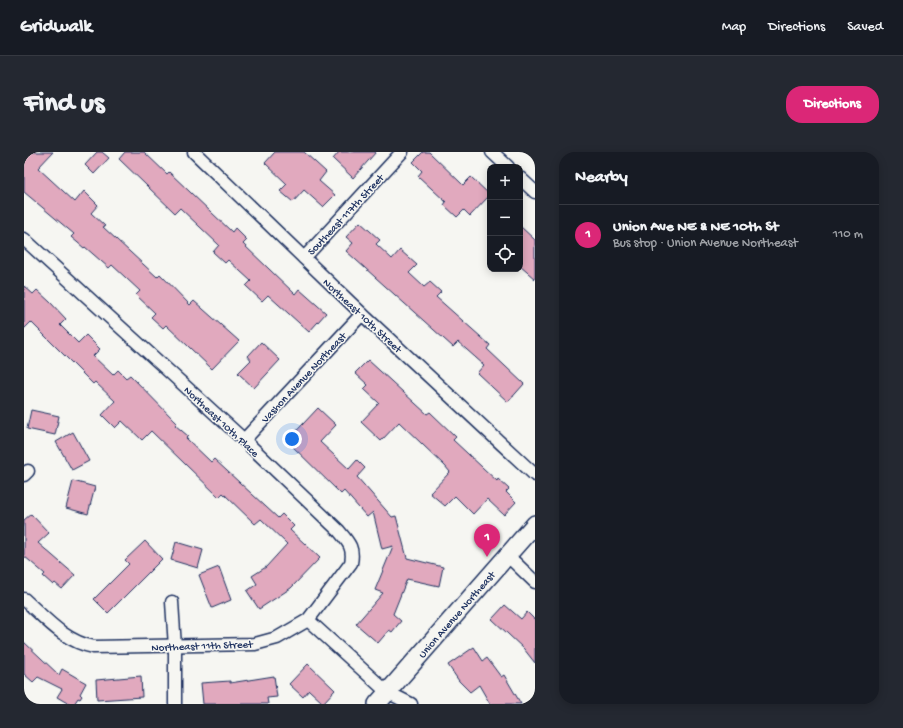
<!DOCTYPE html>
<html lang="en">
<head>
<meta charset="utf-8">
<style>
  :root { --surface:#171b24; --page:#242831; --text:#f1f3f6; --muted:#9ea1a6; --line:#363941; --accent:#db2777 }
  body { margin:0; font-family:"Gochi Hand",sans-serif; background:var(--page); color:var(--text) }
  .controls { position:absolute; right:12px; top:12px; display:grid; overflow:hidden; border-radius:8px; box-shadow:0 2px 10px #0003 }
  .controls button { width:36px; height:36px; display:grid; place-items:center; padding:0; border:0; border-bottom:1px solid var(--line); background:var(--surface); color:var(--text); font:20px sans-serif }
  .you { position:absolute; left:268px; top:287px; width:14px; height:14px; margin:-10px; border:3px solid #fff; border-radius:50%; background:#1a73e8; box-shadow:0 0 0 6px #1a73e833 }
  .badge { display:grid; place-items:center; width:26px; height:26px; border-radius:50%; background:var(--accent); color:#fff; font-size:13px; font-weight:700 }
  .pin { position:absolute; translate:-50% -33px; filter:drop-shadow(0 1px 2px #0008) }
  .pin::after { content:''; position:absolute; top:21px; width:14px; height:12px; background:inherit; clip-path:polygon(0 0,100% 0,50% 100%) }
  .list { margin:0; padding:0; list-style:none }
  h2 { display:flex; justify-content:space-between; align-items:center; height:52px; margin:0; padding:0 16px; font-size:17px }
  h2 small { font-size:13px; font-weight:400; color:var(--muted) }
  .list li { display:grid; grid-template-columns:26px 1fr auto; gap:12px; align-items:center; box-sizing:border-box; height:60px; padding:0 16px; border-top:1px solid var(--line) }
  .list b { display:block; font-size:15px; white-space:nowrap }
  .list p { margin:0; font-size:13px; white-space:nowrap; color:var(--muted) }
  .list em { font-size:13px; font-style:normal; color:var(--muted) }
  .icon { flex:none; width:22px; height:22px; fill:none; stroke:currentColor; stroke-width:2; stroke-linecap:round; stroke-linejoin:round }
  .map { position:relative; flex:none; width:511px; height:552px; overflow:hidden; border-radius:16px }
  header { display:flex; align-items:center; gap:24px; box-sizing:border-box; height:56px; padding:0 20px; background:var(--surface); border-bottom:1px solid var(--line) }
  header strong { font-size:19px }
  nav { display:flex; gap:22px; margin-inline-start:auto; font-size:14px }
  .intro { display:flex; align-items:center; justify-content:space-between; box-sizing:border-box; height:96px; padding:0 24px }
  h1 { margin:0; font-size:28px }
  .button { padding:10px 18px; border-radius:16px; background:var(--accent); color:#fff; font-size:14px; font-weight:700 }
  main { display:flex; gap:24px; padding:0 24px }
  aside { flex:1; background:var(--surface); border-radius:16px; box-shadow:0 2px 10px #0003 }
  .map>svg:first-child { display:block }
</style>
</head>
<body>
<header>
<strong>Gridwalk</strong>
<nav><a>Map</a><a>Directions</a><a>Saved</a></nav>
</header>
<div class="intro"><h1>Find us</h1><a class="button">Directions</a></div>
<main>
<div class="map">
<svg width="511" height="552" viewBox="0 0 511 552">
  <rect width="100%" height="100%" fill="#f6f6f2"/>
  <filter id="ink" filterUnits="userSpaceOnUse"><feTurbulence type="fractalNoise" baseFrequency=".025" numOctaves="2"/><feDisplacementMap in="SourceGraphic" scale="8" xChannelSelector="R" yChannelSelector="G"/><feConvolveMatrix kernelMatrix="1 2 1 2 8 2 1 2 1" color-interpolation-filters="sRGB"/></filter>
  <g filter="url(#ink)">
    <g fill="#e1a9be" stroke="#1b2f5e">
      <polygon points="0,0 29,0 14,16 51,50 60,39 74,53 67,61 81,74 79,75 133,125 136,122 166,153 170,149 215,189 188,217 142,173 139,176 127,165 131,161 112,143 116,139 88,113 85,116 61,95 60,96 47,85 50,82 0,40"/>
      <polygon points="73,0 78,0 85,6 70,22 61,13"/>
      <polygon points="101,0 120,0 143,22 145,20 208,80 211,76 223,88 219,92 271,142 275,137 302,161 285,180 244,143 238,149 222,134 227,129 204,108 201,111 189,100 195,93 156,56 151,61 95,7"/>
      <polygon points="251,0 280,0 302,20 295,29 311,43 299,55 280,38 269,50 256,39 263,32 241,11"/>
      <polygon points="315,0 352,0 329,26 309,7"/>
      <polygon points="399,0 405,0 439,33 447,25 466,43 446,64 440,58 433,65 420,53 422,50 394,24 398,19 389,10"/>
      <polygon points="336,70 356,88 352,92 368,107 376,98 393,113 385,121 400,135 406,130 417,140 412,145 466,193 463,197 500,232 484,250 453,221 460,213 434,190 429,195 322,99 329,91 322,85"/>
      <polygon points="496,74 511,88 511,127 496,114"/>
      <polygon points="0,134 9,142 13,138 26,150 42,167 36,173 54,191 62,183 76,197 69,204 89,223 94,218 102,226 106,223 153,271 151,273 164,284 162,286 187,310 190,307 254,366 258,362 270,374 266,378 296,406 267,436 235,457 223,439 233,432 228,424 242,415 263,392 237,367 231,372 199,341 195,345 127,279 118,288 98,269 91,276 78,263 91,249 71,230 69,232 7,170 0,177"/>
      <polygon points="237,190 256,208 230,236 214,221 227,208 224,204"/>
      <polygon points="344,208 403,262 406,260 432,285 429,288 473,329 474,327 485,337 482,340 492,350 480,363 463,347 449,362 431,344 421,354 406,341 426,320 421,314 375,270 357,289 337,270 355,251 340,237 344,233 331,221"/>
      <polygon points="294,256 312,273 296,290 325,317 333,308 341,316 333,325 368,365 372,364 383,406 419,415 415,434 383,427 369,462 377,469 368,480 365,478 354,491 332,472 359,441 351,438 369,394 358,397 349,360 343,365 320,339 317,342 263,289"/>
      <polygon points="7,258 35,264 31,283 3,277"/>
      <polygon points="49,280 65,309 48,318 32,290"/>
      <polygon points="49,329 71,335 64,362 42,356"/>
      <polygon points="7,362 25,381 14,391 51,423 38,437 31,431 29,433 19,424 21,422 0,404 0,368"/>
      <polygon points="121,389 138,407 84,461 70,447 105,412 101,408"/>
      <polygon points="152,390 179,398 174,416 147,408"/>
      <polygon points="195,415 207,448 188,456 175,423"/>
      <polygon points="481,453 497,467 503,460 511,468 511,511 500,497 468,467"/>
      <polygon points="0,490 35,523 38,517 62,531 56,542 58,544 56,547 54,546 50,552 45,552 33,545 38,537 14,525 9,530 0,522"/>
      <polygon points="450,495 459,509 463,506 477,525 480,523 497,552 466,552 455,533 446,540 435,529 424,513"/>
      <polygon points="284,512 311,538 299,551 285,538 279,545 265,532"/>
      <polygon points="117,524 118,545 73,548 72,528"/>
      <polygon points="250,524 253,545 243,546 244,552 179,552 177,531 206,529 206,531"/>
    </g>
    <g fill="none" stroke-linecap="round" stroke-linejoin="round">
      <defs>
        <g id="street">
          <polyline points="170,0 338,162 511,323"/>
          <polyline points="468,0 484,15"/>
          <polyline points="496,26 511,40"/>
          <path d="M 0,87 L 220,288 L 315,379 C 325,391 330,396 327,411 L 284,468"/>
          <polyline points="280,106 378,0"/>
          <polyline points="220,288 338,162"/>
          <polyline points="0,323 4,319"/>
          <polyline points="483,403 511,430"/>
          <path d="M 0,447 C 21,466 41,490 70,495 L 231,492 L 253,486 L 284,468 L 363,540 L 387,552"/>
          <polyline points="148,450 151,495 151,552"/>
        </g>
        <polyline id="secondary" points="353,552 511,372"/>
      </defs>
      <use href="#street" stroke="#1b2f5e" stroke-width="15"/>
      <use href="#secondary" stroke="#1b2f5e" stroke-width="20"/>
      <use href="#street" stroke="#f6f6f2" stroke-width="12"/>
      <use href="#secondary" stroke="#f6f6f2" stroke-width="17"/>
    </g>
  </g>
  <g text-anchor="middle" stroke-width="3" stroke-linejoin="round" paint-order="stroke">
    <g font-size="11" fill="#1b2f5e" stroke="#f6f6f2">
      <text transform="translate(321 62) rotate(-47)" y="4">Southeast 117th Street</text>
      <text transform="translate(339 163) rotate(43)" y="4">Northeast 10th Street</text>
      <text transform="translate(279 225) rotate(-47)" y="4">Vashon Avenue Northeast</text>
      <text transform="translate(198 269) rotate(43)" y="4">Northeast 10th Place</text>
      <text transform="translate(432 462) rotate(-49)" y="4">Union Avenue Northeast</text>
      <text transform="translate(178 493) rotate(-2)" y="4">Northeast 11th Street</text>
    </g>
  </g>
</svg>
<div class="controls">
<button>+</button>
<button>−</button>
<button><svg class="icon" aria-label="locate" viewBox="0 0 24 24"><circle cx="12" cy="12" r="6"/><path d="M12 2v4M12 18v4M2 12h4M18 12h4"/></svg></button>
</div>
<div class="you"></div>
<div class="pin badge" style="left:463px;top:405px">1</div>
</div>
<aside>
<h2>Nearby<small></small></h2>
<ul class="list">
<li><span class="badge">1</span><div><b>Union Ave NE &amp; NE 10th St</b><p>Bus stop · Union Avenue Northeast</p></div><em>110 m</em></li>
</ul>
</aside>
</main>
</body>
</html>
